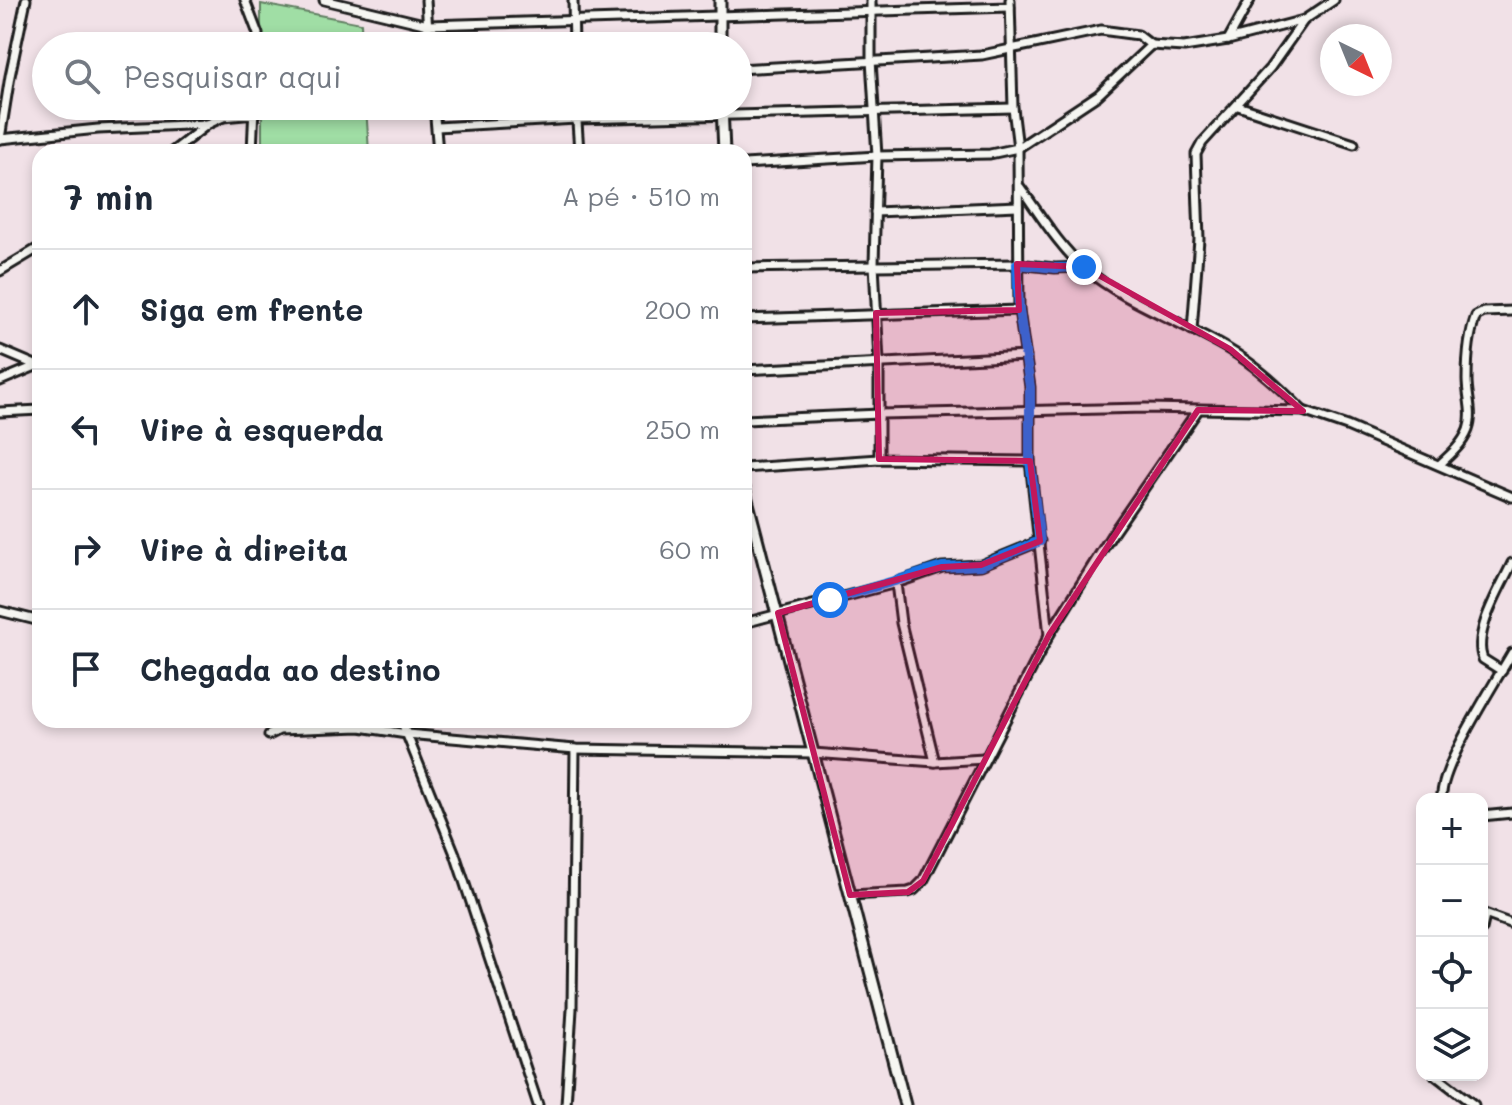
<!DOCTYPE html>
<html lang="pt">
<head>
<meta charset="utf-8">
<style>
  :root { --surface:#fff; --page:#f6f6f7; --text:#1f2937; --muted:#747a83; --line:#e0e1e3 }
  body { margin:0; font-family:Mali,sans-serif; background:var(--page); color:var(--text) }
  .controls { position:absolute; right:24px; bottom:24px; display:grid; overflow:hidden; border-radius:16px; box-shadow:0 4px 12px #0003 }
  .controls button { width:72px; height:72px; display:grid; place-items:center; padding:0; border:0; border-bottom:2px solid var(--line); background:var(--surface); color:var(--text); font:40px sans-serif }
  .compass { position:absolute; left:1320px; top:24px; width:72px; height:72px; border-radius:50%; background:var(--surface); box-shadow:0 4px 12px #0003; rotate:137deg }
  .stop { position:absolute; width:24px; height:24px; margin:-18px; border:6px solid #1a73e8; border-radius:50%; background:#fff }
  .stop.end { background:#1a73e8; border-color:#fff; box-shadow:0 2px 8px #0008 }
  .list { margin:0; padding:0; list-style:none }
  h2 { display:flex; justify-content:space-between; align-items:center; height:104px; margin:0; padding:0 32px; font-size:34px }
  h2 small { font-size:26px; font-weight:400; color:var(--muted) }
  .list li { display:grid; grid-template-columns:52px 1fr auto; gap:24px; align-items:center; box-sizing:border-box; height:120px; padding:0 32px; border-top:2px solid var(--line) }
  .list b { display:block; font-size:30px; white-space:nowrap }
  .list em { font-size:26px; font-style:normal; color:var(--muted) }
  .icon { flex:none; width:44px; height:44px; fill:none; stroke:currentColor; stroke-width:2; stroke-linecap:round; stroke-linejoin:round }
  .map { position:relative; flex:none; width:1512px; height:1105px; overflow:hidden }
  .search { position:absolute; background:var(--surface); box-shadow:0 4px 12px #0003; left:32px; top:32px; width:720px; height:88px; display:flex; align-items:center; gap:20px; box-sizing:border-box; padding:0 28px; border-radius:44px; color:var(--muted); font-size:30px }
  .panel { position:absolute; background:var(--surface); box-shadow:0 4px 12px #0003; left:32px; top:144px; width:720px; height:584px; border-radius:24px }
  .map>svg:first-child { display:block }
</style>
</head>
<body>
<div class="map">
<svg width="1512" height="1105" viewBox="0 0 1512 1105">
  <rect width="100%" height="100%" fill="#f1e1e7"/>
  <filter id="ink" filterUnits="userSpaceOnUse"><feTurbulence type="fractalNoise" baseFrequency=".0125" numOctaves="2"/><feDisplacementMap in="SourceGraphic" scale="16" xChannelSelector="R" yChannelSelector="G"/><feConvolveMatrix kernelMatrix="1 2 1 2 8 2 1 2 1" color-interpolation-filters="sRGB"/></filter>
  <g filter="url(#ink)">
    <g fill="#a0dea5" stroke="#5e7d60" stroke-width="2">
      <polygon points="261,4 361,23 362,46 261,46"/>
      <polygon points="262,106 366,106 369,152 262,152"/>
    </g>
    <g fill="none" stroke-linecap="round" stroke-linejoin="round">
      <defs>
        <g id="minor">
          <polyline points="245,0 258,34 257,46"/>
          <polyline points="324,0 428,25 1010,7"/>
          <polyline points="426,0 429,46"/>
          <polyline points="573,0 574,46"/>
          <polyline points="871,0 871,60 877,156 874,264 879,362 879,459"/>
          <polyline points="1010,0 1013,108 1018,148 1019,310 1030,387 1030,461 1049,635"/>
          <polyline points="1228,40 1250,0"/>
          <polyline points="738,69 982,55 1101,30 1138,35 1151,45"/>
          <polyline points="434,106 438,152"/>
          <polyline points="576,106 579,152"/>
          <polyline points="1238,106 1354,144"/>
          <polyline points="223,117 255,114"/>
          <polyline points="437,127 576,119 1013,108"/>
          <polyline points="0,139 98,129 208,124"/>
          <polyline points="0,139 10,76 26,0"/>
          <polyline points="172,152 208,124 223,117 234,106"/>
          <polyline points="252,152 254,106"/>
          <polyline points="744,164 877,156 990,154 1018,148 1098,95 1151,45 1184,47 1228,40 1304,20 1334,0"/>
          <path d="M 1020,187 C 1039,213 1059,246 1084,268 C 1126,303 1181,321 1228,349 C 1256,365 1280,388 1303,411"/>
          <polyline points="875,212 1018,206"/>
          <polyline points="744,268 1017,264 1055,268 1084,267"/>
          <polyline points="0,271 40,247"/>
          <polyline points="744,319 1019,310"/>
          <polyline points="1192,330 1199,239 1196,154 1202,143 1270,68 1304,20"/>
          <polyline points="0,350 40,367"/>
          <polyline points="744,370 1026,356"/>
          <polyline points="0,381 38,365"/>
          <polyline points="0,412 40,410"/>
          <polyline points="744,420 880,414 1145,408 1303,411 1347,426 1512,497"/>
          <path d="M 1439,465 C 1450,455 1462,445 1468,430 C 1474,414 1467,397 1467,380 C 1467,360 1469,334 1476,316 L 1484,312 L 1512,311"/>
          <polyline points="744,468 879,459 1030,461"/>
          <polyline points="896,583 901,623 935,762"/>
          <polyline points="0,611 40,621"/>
          <polyline points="744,623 896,583 942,567 981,565 1040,541"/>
          <path d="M 1502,671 L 1483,659 C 1472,633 1501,587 1512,563"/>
          <polyline points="401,720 455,854 538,1105"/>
          <polyline points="269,735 279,730 360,727 407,734 575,749 813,753 935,762 984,759"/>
          <path d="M 1442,799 C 1438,770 1496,681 1512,653"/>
          <polyline points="1482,816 1512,813"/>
          <polyline points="850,895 908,892 914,890 923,881 1049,635 1113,533 1198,410"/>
          <polyline points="1482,913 1512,924"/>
          <polyline points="1482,929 1485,916"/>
          <polyline points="1435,1075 1474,1105"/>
          <polyline points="566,1105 572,1009 575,749"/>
        </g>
        <g id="tertiary">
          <polyline points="720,46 720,0"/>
          <polyline points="722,106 724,152"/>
          <polyline points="744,488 905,1105"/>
        </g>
      </defs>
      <use href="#minor" stroke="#1c1c1c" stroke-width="13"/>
      <use href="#tertiary" stroke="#1c1c1c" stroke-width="15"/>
      <use href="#minor" stroke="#f6f6f2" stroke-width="7"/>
      <use href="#tertiary" stroke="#f6f6f2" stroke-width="9"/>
    </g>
  </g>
  <g fill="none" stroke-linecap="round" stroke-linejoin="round" filter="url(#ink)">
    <polyline stroke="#1a73e8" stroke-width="10" points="830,600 942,567 981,565 1040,541 1030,461 1030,387 1019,310 1017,264 1055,268 1084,267"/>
  </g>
  <path fill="#c2185b" fill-opacity="0.2" stroke="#c2185b" stroke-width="6" stroke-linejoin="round" d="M 1017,264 L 1084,267 L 1230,349 L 1303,411 L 1198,410 L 1049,635 L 923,881 L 908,892 L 850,895 L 778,613 L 942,567 L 981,565 L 1040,541 L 1030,461 L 879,459 L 876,313 L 1019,310 Z"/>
</svg>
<div class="controls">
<button>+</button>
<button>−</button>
<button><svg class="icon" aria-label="locate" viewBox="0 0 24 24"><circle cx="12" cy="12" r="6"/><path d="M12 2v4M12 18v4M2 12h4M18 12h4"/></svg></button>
<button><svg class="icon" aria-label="layers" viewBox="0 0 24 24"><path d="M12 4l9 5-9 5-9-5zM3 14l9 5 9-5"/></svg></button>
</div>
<svg class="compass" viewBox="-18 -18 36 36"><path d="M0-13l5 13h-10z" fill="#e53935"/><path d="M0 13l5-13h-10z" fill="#747a83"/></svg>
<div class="stop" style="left:830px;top:600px"></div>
<div class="stop end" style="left:1084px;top:267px"></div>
<div class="search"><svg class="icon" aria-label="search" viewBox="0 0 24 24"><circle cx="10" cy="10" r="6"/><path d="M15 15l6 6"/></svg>Pesquisar aqui</div>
<section class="panel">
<h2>7 min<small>A pé · 510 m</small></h2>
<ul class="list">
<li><svg class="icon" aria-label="ahead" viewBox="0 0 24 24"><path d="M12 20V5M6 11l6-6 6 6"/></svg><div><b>Siga em frente</b></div><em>200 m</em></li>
<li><svg class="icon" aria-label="left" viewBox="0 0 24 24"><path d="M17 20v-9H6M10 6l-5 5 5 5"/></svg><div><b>Vire à esquerda</b></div><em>250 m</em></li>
<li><svg class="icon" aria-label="right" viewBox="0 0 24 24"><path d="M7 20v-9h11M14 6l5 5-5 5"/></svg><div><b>Vire à direita</b></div><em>60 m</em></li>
<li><svg class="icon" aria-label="arrive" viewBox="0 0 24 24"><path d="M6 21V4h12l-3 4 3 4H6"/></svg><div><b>Chegada ao destino</b></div></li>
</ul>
</section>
</div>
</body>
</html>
